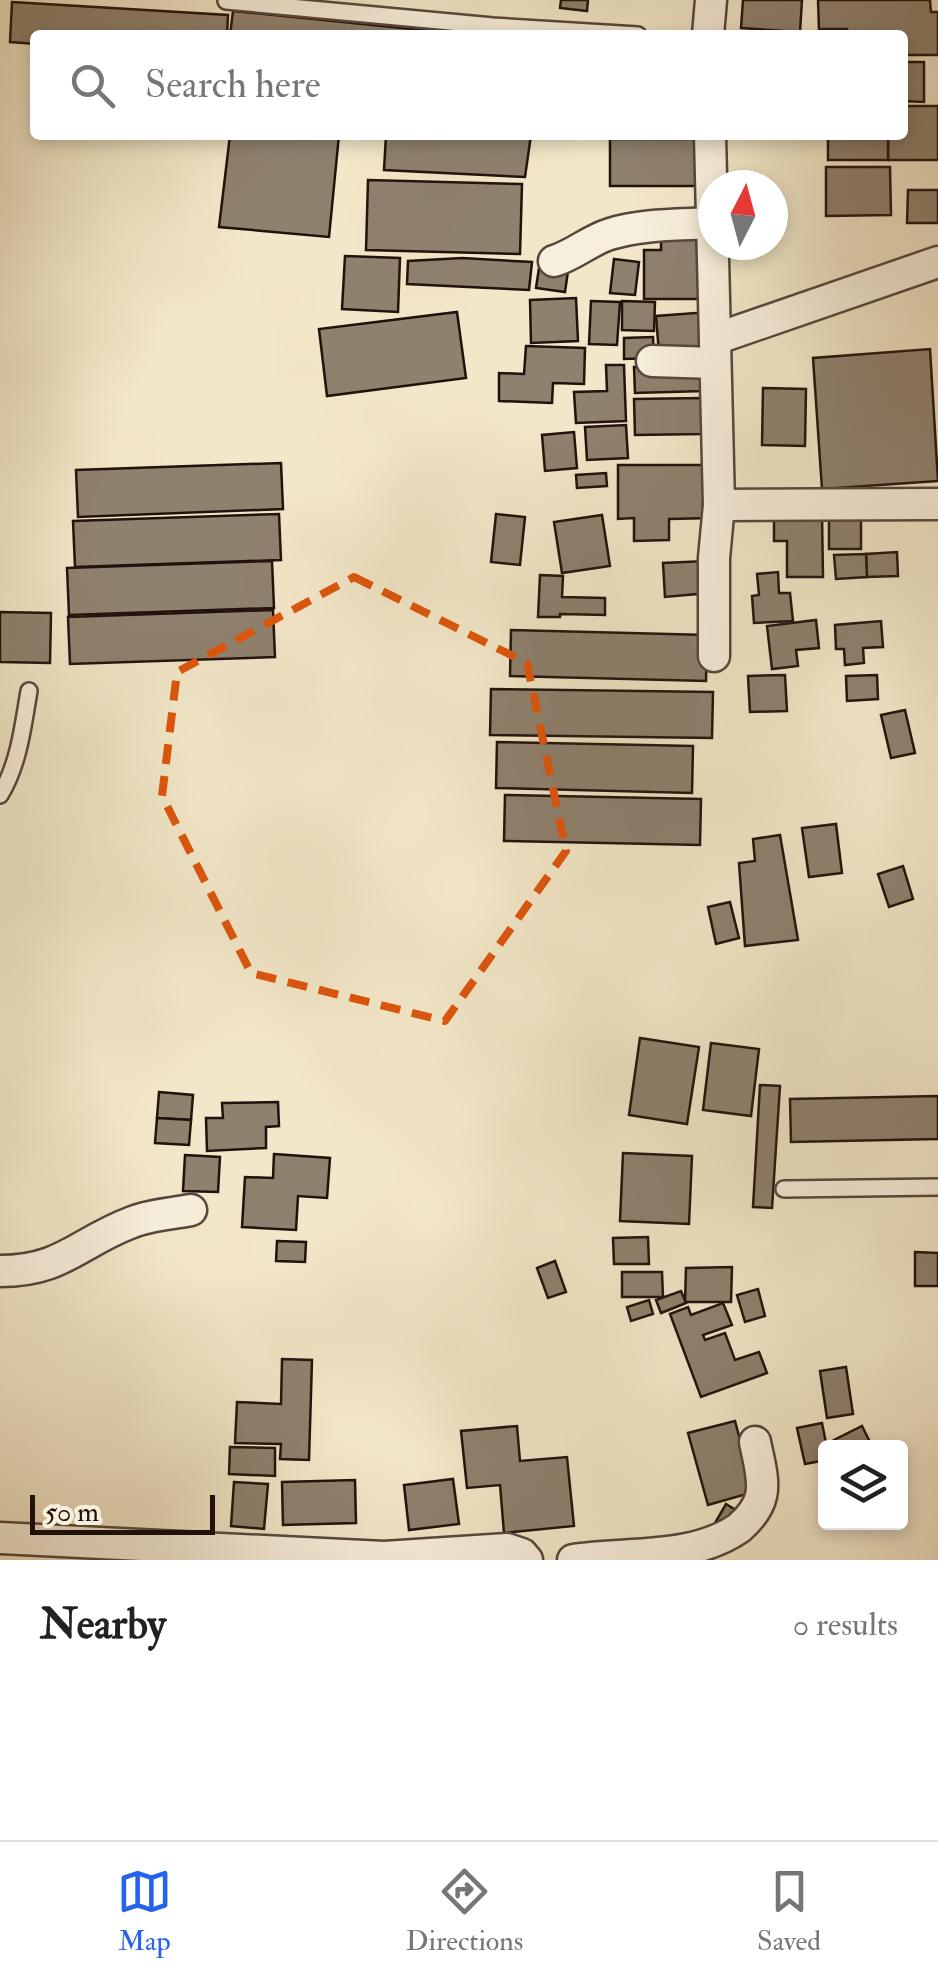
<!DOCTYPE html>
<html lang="en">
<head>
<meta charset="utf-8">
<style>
  :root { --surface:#fff; --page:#f6f6f6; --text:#222; --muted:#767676; --line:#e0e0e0; --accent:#2563eb }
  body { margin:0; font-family:"IM FELL Double Pica",serif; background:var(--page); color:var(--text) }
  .controls { position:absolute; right:30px; bottom:30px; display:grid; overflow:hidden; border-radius:10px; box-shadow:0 5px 15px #0003 }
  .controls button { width:90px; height:90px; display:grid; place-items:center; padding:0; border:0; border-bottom:2px solid var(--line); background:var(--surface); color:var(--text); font:50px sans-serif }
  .compass { position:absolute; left:698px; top:170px; width:90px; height:90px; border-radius:50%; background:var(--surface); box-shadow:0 5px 15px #0003; rotate:6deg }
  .scale { position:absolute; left:30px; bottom:25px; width:185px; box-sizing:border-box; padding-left:10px; border:5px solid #22120d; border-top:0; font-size:28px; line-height:35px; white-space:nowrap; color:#22120d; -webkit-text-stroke:8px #f7efdb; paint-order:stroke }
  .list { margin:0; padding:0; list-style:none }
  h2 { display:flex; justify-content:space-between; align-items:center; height:130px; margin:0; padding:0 40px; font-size:42px }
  h2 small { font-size:32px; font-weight:400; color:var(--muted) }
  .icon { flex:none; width:55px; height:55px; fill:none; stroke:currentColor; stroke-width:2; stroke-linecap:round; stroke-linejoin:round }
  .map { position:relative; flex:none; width:938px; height:1560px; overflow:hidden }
  .search { position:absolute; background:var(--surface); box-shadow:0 5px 15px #0003; left:30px; right:30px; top:30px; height:110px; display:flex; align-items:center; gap:25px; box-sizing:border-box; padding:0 35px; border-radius:10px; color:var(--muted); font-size:38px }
  .sheet { height:280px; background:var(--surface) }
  nav { display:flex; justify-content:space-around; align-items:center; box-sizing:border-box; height:140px; border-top:2px solid var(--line); background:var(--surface); font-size:28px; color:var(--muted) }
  nav a { display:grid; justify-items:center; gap:5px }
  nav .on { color:var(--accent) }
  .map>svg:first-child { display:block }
</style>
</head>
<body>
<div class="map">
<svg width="938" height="1560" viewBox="0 0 938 1560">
  <rect width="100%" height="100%" fill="#f2e7c8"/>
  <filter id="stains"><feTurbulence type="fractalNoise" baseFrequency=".002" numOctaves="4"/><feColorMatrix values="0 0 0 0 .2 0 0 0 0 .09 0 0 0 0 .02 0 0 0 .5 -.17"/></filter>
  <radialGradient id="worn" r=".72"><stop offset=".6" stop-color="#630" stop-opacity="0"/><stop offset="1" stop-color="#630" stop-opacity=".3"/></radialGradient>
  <g fill="#8e816e" stroke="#22120d" stroke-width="2.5">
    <polygon points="561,0 588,0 587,11 560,8"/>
    <polygon points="743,0 802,0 800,32 741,28"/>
    <polygon points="818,0 930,0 931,12 938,12 938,55 903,55 903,35 847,35 847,29 819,29"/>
    <polygon points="12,2 228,15 227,35 35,35 35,44 10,42"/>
    <polygon points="233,11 471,35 230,35"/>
    <polygon points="903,62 924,62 924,102 903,101"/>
    <polygon points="903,106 938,106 938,160 888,160 888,135 903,135"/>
    <polygon points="230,135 339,135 329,237 219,227"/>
    <polygon points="386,135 531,135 525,177 384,170"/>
    <rect x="828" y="135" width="60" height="25"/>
    <rect x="610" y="139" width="95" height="47"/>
    <polygon points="826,167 890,167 891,215 826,216"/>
    <polygon points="368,180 522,184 520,254 366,250"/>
    <polygon points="908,190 938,190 938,223 907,223"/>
    <polygon points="661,233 697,233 697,250 703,250 703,299 644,299 644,250 661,250"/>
    <polygon points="345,256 400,258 398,312 342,309"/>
    <polygon points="462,258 532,262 529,290 407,284 408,261"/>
    <polygon points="614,259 639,262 635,295 610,293"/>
    <polygon points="539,268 568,271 565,292 536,288"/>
    <polygon points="576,298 578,341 531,343 530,300"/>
    <polygon points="591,301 620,302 617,345 589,344"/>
    <polygon points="622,301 655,302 654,331 622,330"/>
    <polygon points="457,312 466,378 327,396 319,329"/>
    <polygon points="709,312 712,350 659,353 656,316"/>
    <polygon points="653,337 654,358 624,359 624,338"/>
    <polygon points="526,346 585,348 584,384 553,383 552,403 499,401 499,373 524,374"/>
    <polygon points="930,349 938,481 822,489 813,358"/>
    <polygon points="606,365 624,365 626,421 576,423 574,392 607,391"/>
    <polygon points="703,365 704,391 635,393 634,367"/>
    <polygon points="763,388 806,389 805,446 762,445"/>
    <polygon points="702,398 703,434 635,435 634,399"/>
    <polygon points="626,425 628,458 587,460 585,427"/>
    <polygon points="574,432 577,468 545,471 542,435"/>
    <polygon points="281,463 283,509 78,517 76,470"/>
    <polygon points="618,465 712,465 713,518 669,519 669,540 634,541 634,518 618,519"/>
    <polygon points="606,473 607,486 577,488 576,475"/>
    <polygon points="774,513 822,514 823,577 787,577 787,541 774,541"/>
    <polygon points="279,514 281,560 75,567 73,521"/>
    <polygon points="496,514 525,517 520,565 491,562"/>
    <polygon points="602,515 610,566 562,573 554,522"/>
    <rect x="829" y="520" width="32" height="29"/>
    <polygon points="897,552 898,576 867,577 866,554"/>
    <polygon points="866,554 867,577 836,579 834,555"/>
    <polygon points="272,561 274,608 69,615 67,568"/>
    <polygon points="706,561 708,593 665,597 663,563"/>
    <polygon points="778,572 779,593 790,593 793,621 754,623 752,596 759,595 757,574"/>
    <polygon points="540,575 563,576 562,597 605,598 605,615 560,614 560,617 538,617"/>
    <polygon points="273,610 275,657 70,664 68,617"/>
    <polygon points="0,612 51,613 50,663 0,662"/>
    <polygon points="816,620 819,648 796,650 798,666 772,669 767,626"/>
    <polygon points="881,621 883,647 863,648 864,663 845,665 844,649 836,649 835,625"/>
    <polygon points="511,630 707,635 706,681 510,676"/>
    <polygon points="785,675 787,711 750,712 748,676"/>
    <polygon points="877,675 878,699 847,701 846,676"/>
    <polygon points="491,689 713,692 712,738 490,735"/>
    <polygon points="905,710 915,753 891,758 881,715"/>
    <polygon points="497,742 693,746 692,793 496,788"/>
    <polygon points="505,795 701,799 700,845 504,841"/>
    <polygon points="836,824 842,873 809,877 802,828"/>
    <polygon points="780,835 798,940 745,946 739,863 755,861 753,839"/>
    <polygon points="903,866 913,899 889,907 878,874"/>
    <polygon points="730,902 739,938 716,944 708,907"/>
    <polygon points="640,1038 699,1047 687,1124 629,1115"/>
    <polygon points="711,1043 759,1049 751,1116 703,1110"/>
    <polygon points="760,1085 780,1086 772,1208 753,1207"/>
    <polygon points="159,1092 193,1095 191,1120 157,1118"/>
    <polygon points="938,1096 938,1139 791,1142 790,1099"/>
    <polygon points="278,1102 279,1126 266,1127 266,1148 207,1151 206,1118 223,1118 222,1103"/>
    <polygon points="157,1118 191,1120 189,1145 155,1143"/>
    <polygon points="623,1153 692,1156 689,1224 620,1221"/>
    <polygon points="274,1154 330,1158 327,1198 298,1196 296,1230 242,1227 245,1177 273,1178"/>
    <polygon points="185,1155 220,1157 218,1192 183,1191"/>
    <polygon points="648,1237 649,1264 614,1264 613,1238"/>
    <polygon points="277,1241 306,1242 305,1262 276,1261"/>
    <polygon points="915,1252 938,1253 938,1286 915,1286"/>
    <polygon points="555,1261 566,1292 548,1298 537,1268"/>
    <polygon points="732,1267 731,1302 685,1302 686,1268"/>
    <polygon points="622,1272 662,1272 663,1297 622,1297"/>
    <polygon points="758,1289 765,1316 745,1322 737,1295"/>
    <polygon points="681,1291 686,1303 661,1313 656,1300"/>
    <polygon points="649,1300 653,1314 631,1321 627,1307"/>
    <polygon points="723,1303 732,1325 703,1335 705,1340 725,1333 735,1360 759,1352 767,1373 701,1397 670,1314 688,1307 691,1315"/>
    <polygon points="282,1359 312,1360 309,1460 280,1459 281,1444 235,1443 237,1402 281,1404"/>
    <polygon points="846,1367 853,1414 827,1418 820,1371"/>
    <polygon points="735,1421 754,1492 708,1505 688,1433"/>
    <polygon points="822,1423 827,1448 826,1460 805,1464 797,1428"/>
    <polygon points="517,1426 520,1461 567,1457 574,1526 504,1533 500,1485 467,1488 461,1431"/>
    <polygon points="862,1426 873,1448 838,1448 834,1440"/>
    <polygon points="230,1447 275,1448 275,1476 229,1474"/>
    <polygon points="453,1479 459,1524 409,1530 404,1485"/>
    <polygon points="355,1480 356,1523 283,1525 282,1482"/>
    <polygon points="234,1482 268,1484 264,1529 231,1526"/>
    <polygon points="726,1504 739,1512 728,1531 715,1523"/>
  </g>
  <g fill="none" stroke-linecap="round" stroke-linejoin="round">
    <defs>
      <g id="service">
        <polyline points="226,1 493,26 638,35"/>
        <path d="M 0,795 C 19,764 23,726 29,691"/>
        <polyline points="784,1189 938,1187"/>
      </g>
      <g id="minor">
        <polyline points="708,35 711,0"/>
        <polyline points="710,135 719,505 938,504"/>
        <path d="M 554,261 C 574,255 590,240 610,234 C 642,224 678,225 711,223"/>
        <polyline points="715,339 938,262"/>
        <polyline points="652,361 715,363"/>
        <polyline points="714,656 714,558 719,505"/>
        <path d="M 0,1271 C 62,1271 78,1243 130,1223 C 148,1215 171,1214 191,1210"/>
        <polyline points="0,1538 384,1557 507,1549 522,1554 527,1560"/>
        <path d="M 573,1560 C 630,1552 693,1560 739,1528 C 748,1520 758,1509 761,1496 C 765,1480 758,1458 755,1442"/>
      </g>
    </defs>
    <use href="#service" stroke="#56473c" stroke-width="20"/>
    <use href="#minor" stroke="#56473c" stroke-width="35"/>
    <use href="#service" stroke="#f7efdb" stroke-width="15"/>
    <use href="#minor" stroke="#f7efdb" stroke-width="30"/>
  </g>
  <path fill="none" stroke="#de550c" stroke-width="8" stroke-dasharray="20 12" stroke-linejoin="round" d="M 354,577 L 527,663 L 566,851 L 445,1021 L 251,973 L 162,796 L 177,672 Z"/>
  <rect width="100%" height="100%" filter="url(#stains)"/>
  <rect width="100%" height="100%" fill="url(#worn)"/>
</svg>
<div class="controls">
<button><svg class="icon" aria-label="layers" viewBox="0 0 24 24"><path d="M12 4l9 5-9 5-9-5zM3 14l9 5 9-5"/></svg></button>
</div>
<svg class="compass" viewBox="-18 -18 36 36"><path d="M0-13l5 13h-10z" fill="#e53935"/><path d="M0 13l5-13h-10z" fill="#767676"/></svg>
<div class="scale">50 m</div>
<div class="search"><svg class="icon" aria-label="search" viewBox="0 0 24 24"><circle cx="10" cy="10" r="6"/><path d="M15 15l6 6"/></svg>Search here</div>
</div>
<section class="sheet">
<h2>Nearby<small>0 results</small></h2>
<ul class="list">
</ul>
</section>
<nav>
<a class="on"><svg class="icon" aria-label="map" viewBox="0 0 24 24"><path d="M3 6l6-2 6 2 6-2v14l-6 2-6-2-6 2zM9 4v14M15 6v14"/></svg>Map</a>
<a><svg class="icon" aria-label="directions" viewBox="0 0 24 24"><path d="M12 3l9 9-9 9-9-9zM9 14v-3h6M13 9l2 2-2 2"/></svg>Directions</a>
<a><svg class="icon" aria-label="saved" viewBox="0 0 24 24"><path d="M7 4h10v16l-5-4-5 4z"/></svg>Saved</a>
</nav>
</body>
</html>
